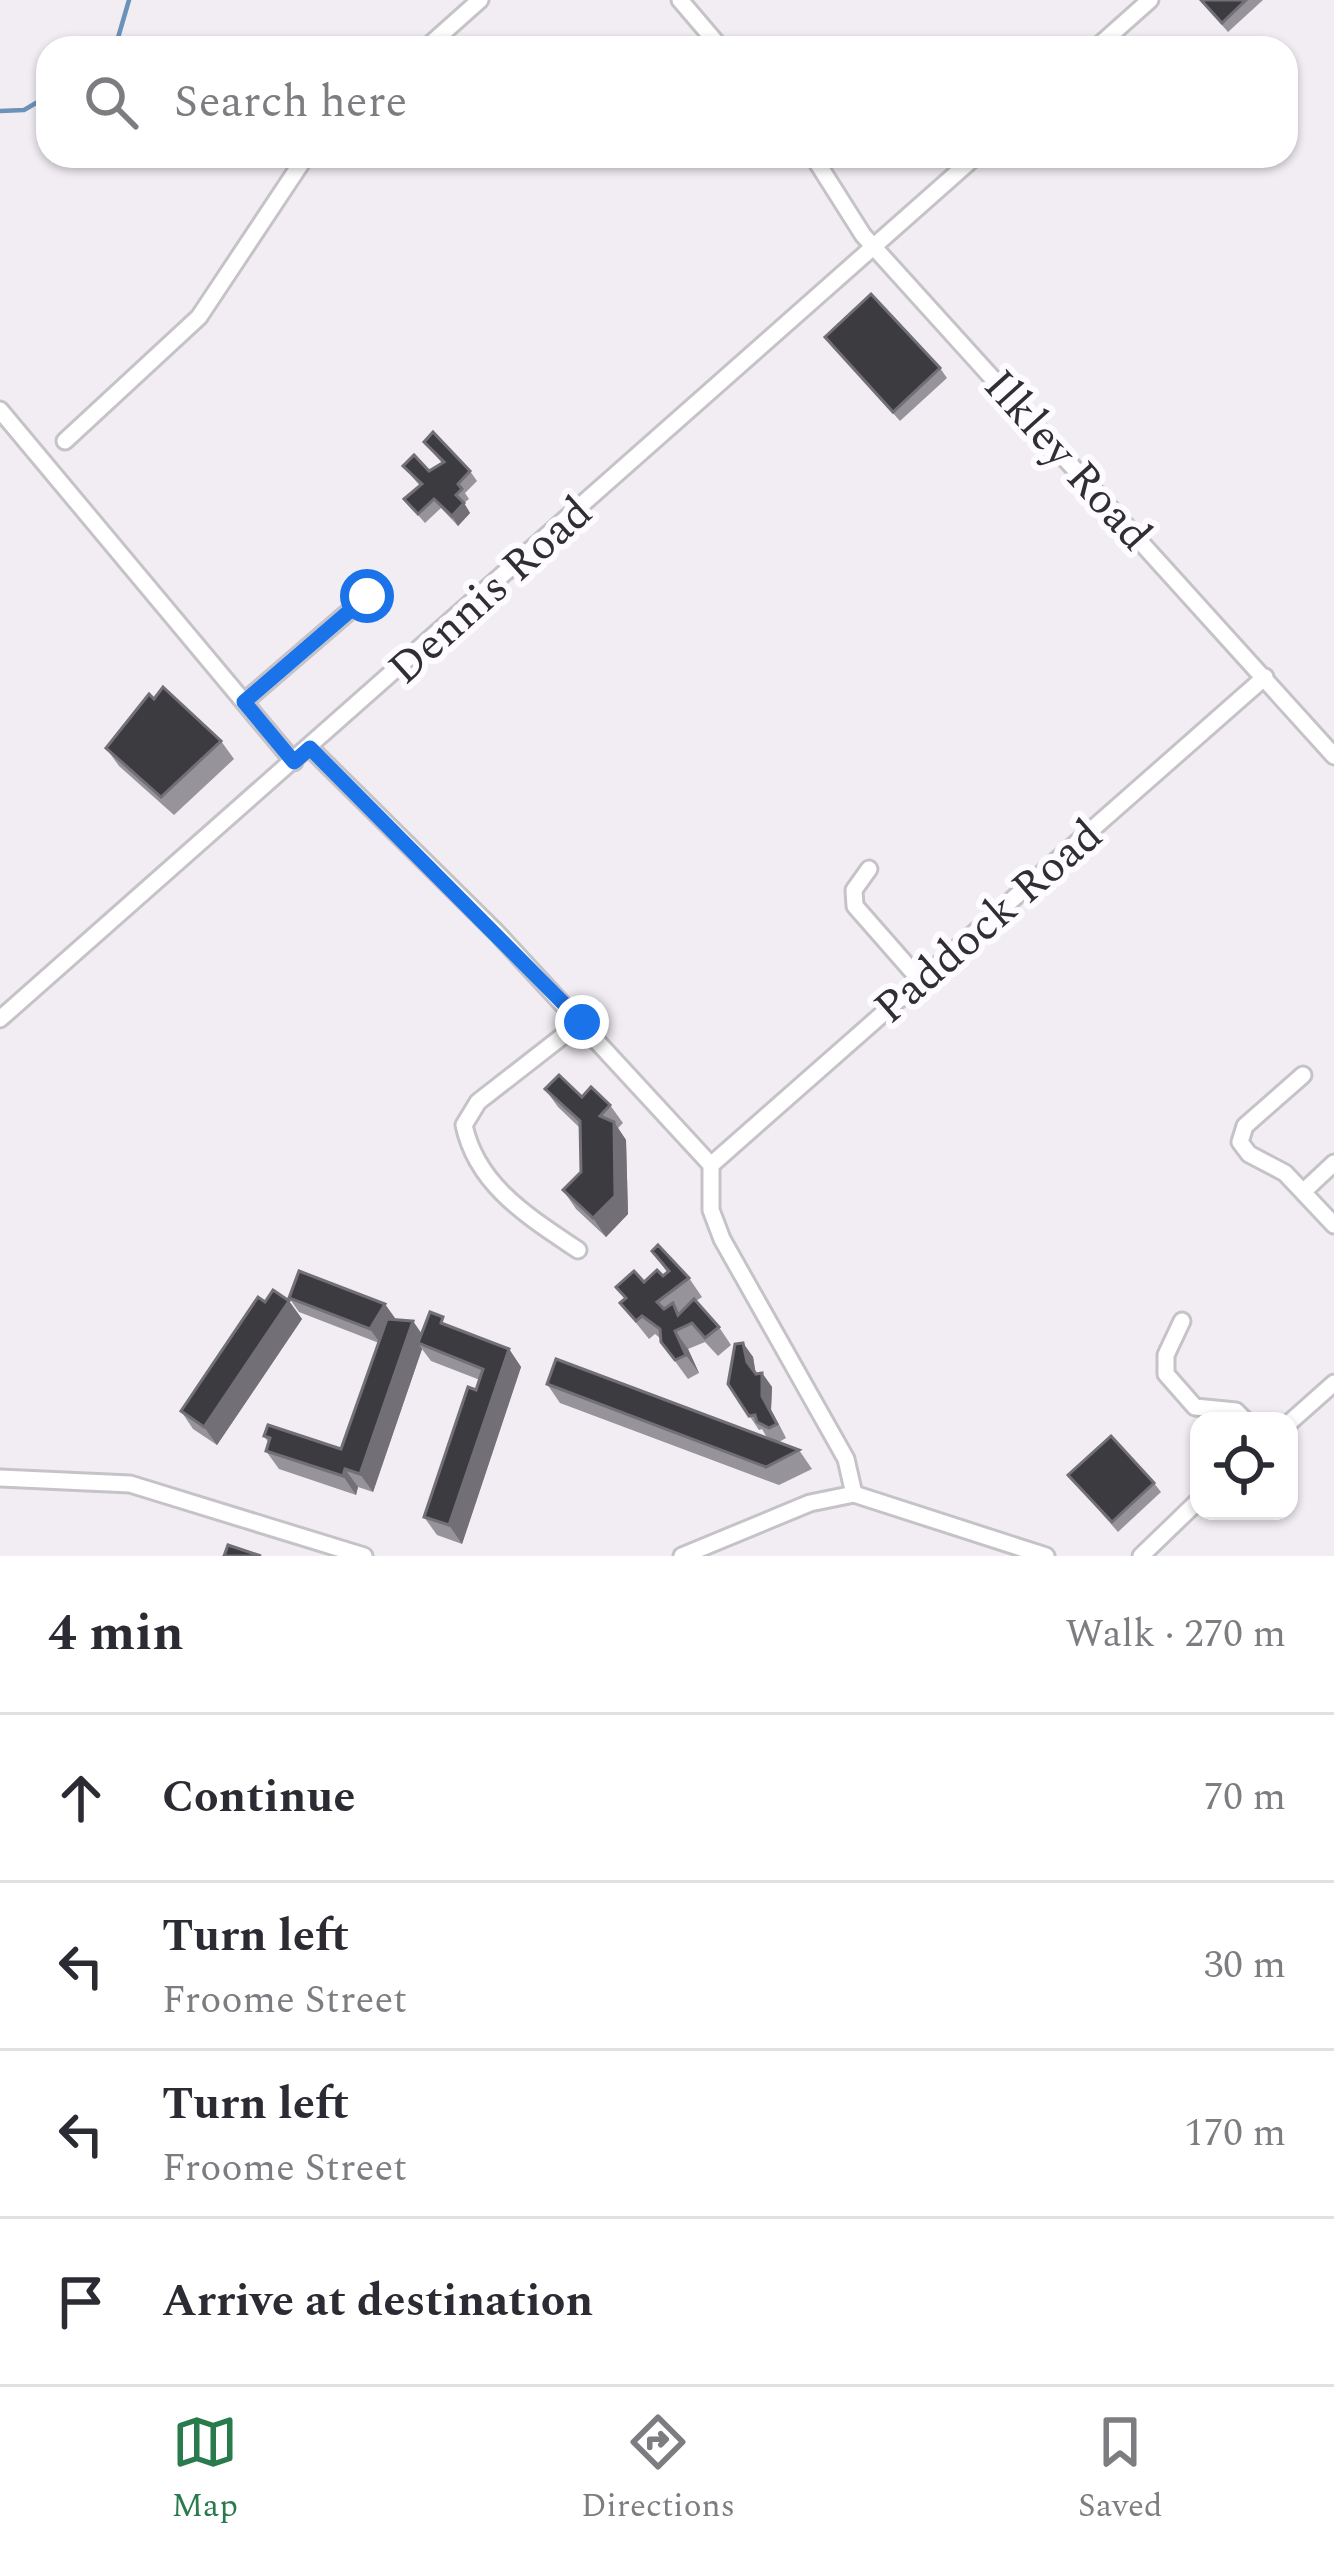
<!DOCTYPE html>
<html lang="en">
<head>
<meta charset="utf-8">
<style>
  :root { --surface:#fff; --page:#f7f7f7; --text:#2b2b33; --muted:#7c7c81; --line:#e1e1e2; --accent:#297b4d }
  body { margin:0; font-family:Spectral,serif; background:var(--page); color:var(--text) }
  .controls { position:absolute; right:36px; bottom:36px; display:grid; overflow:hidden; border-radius:24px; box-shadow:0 3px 9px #0004 }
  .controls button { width:108px; height:108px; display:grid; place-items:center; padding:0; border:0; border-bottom:3px solid var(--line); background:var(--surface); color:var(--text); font:60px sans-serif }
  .stop { position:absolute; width:36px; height:36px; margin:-27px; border:9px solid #1a73e8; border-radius:50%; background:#fff }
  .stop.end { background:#1a73e8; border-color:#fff; box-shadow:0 3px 12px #0008 }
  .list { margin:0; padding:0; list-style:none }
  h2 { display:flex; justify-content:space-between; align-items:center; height:156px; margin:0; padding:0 48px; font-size:51px }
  h2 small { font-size:39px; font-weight:400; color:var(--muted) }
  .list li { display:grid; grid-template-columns:78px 1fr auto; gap:36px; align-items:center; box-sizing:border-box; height:168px; padding:0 48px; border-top:3px solid var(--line) }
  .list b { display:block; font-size:45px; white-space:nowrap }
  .list p { margin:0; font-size:39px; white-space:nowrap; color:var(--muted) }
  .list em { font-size:39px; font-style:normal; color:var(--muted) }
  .icon { flex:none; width:66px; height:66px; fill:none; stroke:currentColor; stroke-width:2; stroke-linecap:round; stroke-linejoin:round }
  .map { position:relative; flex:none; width:1334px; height:1556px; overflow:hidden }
  .search { position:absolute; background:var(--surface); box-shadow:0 3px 9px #0004; left:36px; right:36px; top:36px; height:132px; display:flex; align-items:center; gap:30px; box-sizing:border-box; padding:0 42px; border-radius:36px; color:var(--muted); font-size:45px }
  .sheet { height:828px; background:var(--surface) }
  nav { display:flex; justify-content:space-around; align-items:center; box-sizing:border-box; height:168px; border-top:3px solid var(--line); background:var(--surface); font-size:33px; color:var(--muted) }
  nav a { display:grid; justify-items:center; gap:6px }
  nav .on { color:var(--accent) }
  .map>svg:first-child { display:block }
</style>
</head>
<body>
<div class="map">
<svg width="1334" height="1556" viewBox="0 0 1334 1556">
  <rect width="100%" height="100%" fill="#f1edf3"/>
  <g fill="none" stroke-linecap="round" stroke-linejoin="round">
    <g stroke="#6c92b9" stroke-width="4.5">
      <polyline points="115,48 129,0"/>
      <polyline points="0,111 24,110 48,96"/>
    </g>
    <defs>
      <g id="street">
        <polyline points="680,0 721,48"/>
        <polyline points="426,48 480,0"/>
        <polyline points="1096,48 1150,0"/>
        <polyline points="813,156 863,235 1334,756"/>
        <polyline points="0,410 294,762"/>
        <polyline points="65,441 199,317 306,156"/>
        <polyline points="244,702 367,596"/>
        <polyline points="310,748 497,933 711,1165 711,1210 722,1239 846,1459 854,1494"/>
        <polyline points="869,869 854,890 855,906 919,979"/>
        <polyline points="0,1019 976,156"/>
        <polyline points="1303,1075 1245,1126 1240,1142 1249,1154 1285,1173 1334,1225"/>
        <polyline points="711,1165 1265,677"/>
        <polyline points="1304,1191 1334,1163"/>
        <path d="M 578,1250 C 529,1217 477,1186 464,1125 L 478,1102 L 582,1021"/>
        <polyline points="1182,1321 1166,1355 1166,1374 1195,1407 1236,1411 1246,1421"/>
        <polyline points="1289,1423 1334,1383"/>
        <polyline points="0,1478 130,1484 364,1556"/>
        <polyline points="682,1556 810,1503 854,1494 1046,1556"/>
        <polyline points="1141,1556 1199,1500"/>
      </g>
    </defs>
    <use href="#street" stroke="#c6c3c8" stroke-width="21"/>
    <use href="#street" stroke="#fff" stroke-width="15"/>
  </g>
  <g fill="#96949a">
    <polygon points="1200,0 1263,0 1228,32"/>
    <polygon points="825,337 940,368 947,378 900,421"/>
    <polygon points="424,442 470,471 477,481 465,493 469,499 464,503 470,513 458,526 441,508 425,523 404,499 420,486 403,466 429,471 442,463"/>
    <polygon points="154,699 221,741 234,759 174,815 119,766 106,748"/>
    <polygon points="545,1089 610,1105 623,1123 618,1128 626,1140 628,1214 606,1237 576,1209 563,1190 581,1172 580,1128 558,1107"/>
    <polygon points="652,1251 689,1278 702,1297 696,1301 719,1327 731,1345 718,1356 705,1342 688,1349 699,1373 688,1379 661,1342 661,1339 655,1334 649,1339 620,1303 625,1299 616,1287 663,1276 667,1272"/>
    <polygon points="289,1298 395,1318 393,1320 422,1334 449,1326 509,1349 521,1367 462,1544 437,1535 424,1517 480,1380 431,1361 422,1349 373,1492 358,1487 356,1495 279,1469 266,1451 269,1443 264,1436 341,1449 379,1343 299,1312"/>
    <polygon points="289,1301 302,1319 217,1445 193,1429 181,1411"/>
    <polygon points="743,1343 753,1357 756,1374 762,1373 772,1387 771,1410 786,1438 779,1442 766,1436 762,1429 759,1430 728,1384"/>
    <polygon points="547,1384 799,1450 812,1469 779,1485 560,1403"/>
    <polygon points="1068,1475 1154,1483 1161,1492 1118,1532"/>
  </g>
  <g fill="#727076">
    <polygon points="464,503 470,513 458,526 452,516"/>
    <polygon points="614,1122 626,1140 628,1214 606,1237 593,1218"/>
    <polygon points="289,1301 302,1319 217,1445 204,1427"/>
    <polygon points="385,1304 395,1318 380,1343 370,1329"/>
    <polygon points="413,1321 426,1340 418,1343 422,1349 373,1492 360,1474"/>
    <polygon points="675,1331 688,1349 699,1373 686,1355"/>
    <polygon points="743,1343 753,1357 756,1376 747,1362"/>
    <polygon points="509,1349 521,1367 462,1544 449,1525"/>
    <polygon points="762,1373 772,1387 771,1410 786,1438 762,1396"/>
    <polygon points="345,1469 358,1487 356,1495 343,1476"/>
  </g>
  <g fill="#3b3b40" stroke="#727076" stroke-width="3">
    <polygon points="1201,0 1246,0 1222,23"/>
    <polygon points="942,39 947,48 926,48"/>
    <polygon points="964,40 971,48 956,48"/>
    <polygon points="871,294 940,368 893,412 825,337"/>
    <polygon points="433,432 470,471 458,484 462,489 456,495 464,503 452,516 434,499 418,514 404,499 422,484 403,466 414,455 429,471 444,462 424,442"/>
    <polygon points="163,687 221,741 161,797 106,748 149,694 154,699"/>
    <polygon points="559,1075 582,1097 591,1087 610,1105 600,1116 614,1122 615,1196 593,1218 563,1190 581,1172 580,1121 545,1089"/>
    <polygon points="658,1245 689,1278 657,1302 664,1309 673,1303 678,1315 694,1299 719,1327 705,1338 692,1323 675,1331 686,1355 675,1360 661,1342 660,1329 642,1316 636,1321 620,1303 626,1298 616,1287 634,1271 644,1282 657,1270 663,1276 669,1271 652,1251"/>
    <polygon points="299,1271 385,1304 370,1329 289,1298"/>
    <polygon points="273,1290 289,1301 204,1427 181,1411 258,1297 265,1302"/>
    <polygon points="430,1312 443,1317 441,1323 509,1349 449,1525 424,1517 468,1387 476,1390 483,1369 418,1343"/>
    <polygon points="387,1319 413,1321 360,1474 345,1469 343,1476 266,1451 270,1438 264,1436 268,1425 341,1449"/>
    <polygon points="743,1343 747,1362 756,1374 762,1373 762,1396 777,1424 769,1428 757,1422 755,1415 749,1416 728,1384 735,1344"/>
    <polygon points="556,1359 799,1450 766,1467 547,1384"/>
    <polygon points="1111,1436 1154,1483 1112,1522 1068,1475"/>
    <polygon points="228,1545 261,1556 224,1556"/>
  </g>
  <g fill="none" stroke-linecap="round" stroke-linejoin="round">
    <polyline stroke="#1a73e8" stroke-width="15" points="367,596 244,702 294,762 310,748 582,1022"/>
  </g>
  <g text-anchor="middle" stroke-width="12" stroke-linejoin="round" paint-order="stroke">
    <g font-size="45" fill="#2f2e30" stroke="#fdfbff">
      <text transform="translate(1069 459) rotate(48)" y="16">Ilkley Road</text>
      <text transform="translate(489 589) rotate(-42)" y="16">Dennis Road</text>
      <text transform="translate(987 920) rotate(-41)" y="16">Paddock Road</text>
    </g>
  </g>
</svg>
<div class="controls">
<button><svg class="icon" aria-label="locate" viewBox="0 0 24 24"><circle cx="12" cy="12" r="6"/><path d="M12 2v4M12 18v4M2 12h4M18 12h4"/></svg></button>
</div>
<div class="stop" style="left:367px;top:596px"></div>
<div class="stop end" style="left:582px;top:1022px"></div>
<div class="search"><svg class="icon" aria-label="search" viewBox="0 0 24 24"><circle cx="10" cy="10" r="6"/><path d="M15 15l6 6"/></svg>Search here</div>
</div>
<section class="sheet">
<h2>4 min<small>Walk · 270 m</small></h2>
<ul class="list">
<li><svg class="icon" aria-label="ahead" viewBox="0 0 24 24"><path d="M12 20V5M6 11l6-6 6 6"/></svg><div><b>Continue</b></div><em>70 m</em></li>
<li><svg class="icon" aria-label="left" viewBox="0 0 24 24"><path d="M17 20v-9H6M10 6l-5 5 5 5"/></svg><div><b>Turn left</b><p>Froome Street</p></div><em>30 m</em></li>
<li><svg class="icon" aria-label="left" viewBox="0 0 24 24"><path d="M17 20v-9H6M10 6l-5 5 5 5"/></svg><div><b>Turn left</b><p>Froome Street</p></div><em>170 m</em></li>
<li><svg class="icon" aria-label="arrive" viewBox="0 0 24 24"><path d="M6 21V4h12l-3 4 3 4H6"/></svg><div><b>Arrive at destination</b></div></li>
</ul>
</section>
<nav>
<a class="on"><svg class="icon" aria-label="map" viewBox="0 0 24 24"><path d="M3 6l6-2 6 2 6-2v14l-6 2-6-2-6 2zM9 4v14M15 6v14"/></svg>Map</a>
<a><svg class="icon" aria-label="directions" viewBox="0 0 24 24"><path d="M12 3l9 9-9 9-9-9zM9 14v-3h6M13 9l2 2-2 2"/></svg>Directions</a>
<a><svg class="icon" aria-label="saved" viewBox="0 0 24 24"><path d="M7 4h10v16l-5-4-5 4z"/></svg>Saved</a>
</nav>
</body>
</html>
